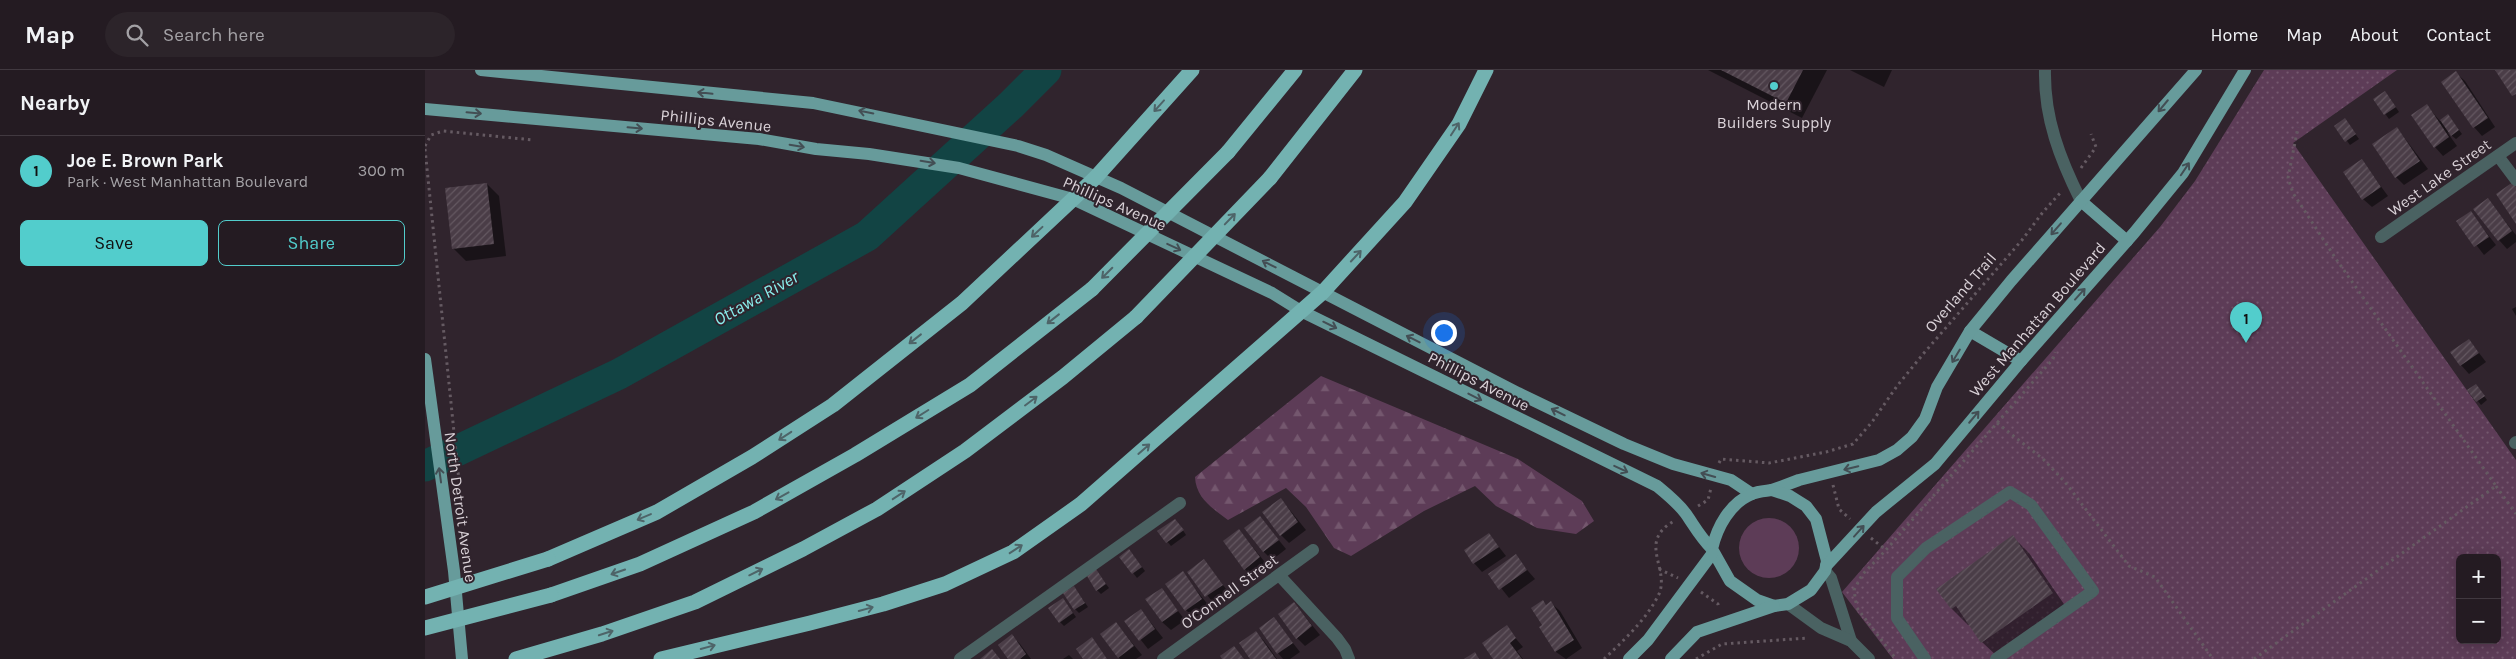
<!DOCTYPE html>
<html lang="en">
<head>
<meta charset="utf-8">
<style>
  :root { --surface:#241b22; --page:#2c242a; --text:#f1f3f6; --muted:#a3a1a5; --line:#413940; --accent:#52cdcc }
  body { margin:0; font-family:Karla,sans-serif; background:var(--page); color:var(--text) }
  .controls { position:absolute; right:15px; bottom:15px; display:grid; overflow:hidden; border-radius:8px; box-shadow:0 2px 12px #0003 }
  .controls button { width:45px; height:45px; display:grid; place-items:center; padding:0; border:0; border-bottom:1px solid var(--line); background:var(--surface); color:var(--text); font:25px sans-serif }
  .you { position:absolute; left:1018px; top:262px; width:18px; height:18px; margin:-12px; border:4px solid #fff; border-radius:50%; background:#1a73e8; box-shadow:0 0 0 8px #1a73e833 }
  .badge { display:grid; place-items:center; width:32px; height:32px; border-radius:50%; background:var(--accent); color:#111; font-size:16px; font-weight:700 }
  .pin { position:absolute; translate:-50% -41px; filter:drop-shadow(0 1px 2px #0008) }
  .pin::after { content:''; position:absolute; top:26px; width:18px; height:15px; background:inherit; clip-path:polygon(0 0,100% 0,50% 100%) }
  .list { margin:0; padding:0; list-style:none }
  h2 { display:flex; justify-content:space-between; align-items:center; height:65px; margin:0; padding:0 20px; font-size:21px }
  h2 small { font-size:16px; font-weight:400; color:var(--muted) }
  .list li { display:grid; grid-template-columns:32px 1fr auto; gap:15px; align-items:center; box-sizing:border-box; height:70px; padding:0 20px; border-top:1px solid var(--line) }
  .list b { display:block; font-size:19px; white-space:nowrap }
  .list p { margin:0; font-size:16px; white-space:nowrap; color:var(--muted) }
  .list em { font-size:16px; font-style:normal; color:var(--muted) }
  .actions { display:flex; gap:10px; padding:15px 20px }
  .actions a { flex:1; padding:11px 0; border:1px solid var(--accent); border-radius:8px; text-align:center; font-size:18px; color:var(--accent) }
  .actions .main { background:var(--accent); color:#111 }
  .icon { flex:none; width:28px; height:28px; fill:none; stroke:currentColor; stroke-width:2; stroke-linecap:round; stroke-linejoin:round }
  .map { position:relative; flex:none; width:2091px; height:589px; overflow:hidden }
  header { display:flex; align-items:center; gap:30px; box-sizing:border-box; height:70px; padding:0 25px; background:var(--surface); border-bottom:1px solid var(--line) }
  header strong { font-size:24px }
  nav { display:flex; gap:28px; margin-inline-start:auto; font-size:18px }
  .search { width:350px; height:45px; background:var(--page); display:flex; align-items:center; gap:12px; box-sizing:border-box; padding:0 18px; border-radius:28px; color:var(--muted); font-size:19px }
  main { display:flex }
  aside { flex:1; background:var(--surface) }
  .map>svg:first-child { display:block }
</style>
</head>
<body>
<header>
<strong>Map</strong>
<div class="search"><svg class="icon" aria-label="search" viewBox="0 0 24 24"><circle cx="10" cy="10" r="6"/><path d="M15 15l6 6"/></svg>Search here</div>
<nav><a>Home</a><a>Map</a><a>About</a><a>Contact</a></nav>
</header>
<main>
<aside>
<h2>Nearby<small></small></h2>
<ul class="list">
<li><span class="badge">1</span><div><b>Joe E. Brown Park</b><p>Park · West Manhattan Boulevard</p></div><em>300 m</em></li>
</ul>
<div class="actions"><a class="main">Save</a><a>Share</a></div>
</aside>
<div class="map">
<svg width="2091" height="589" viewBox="0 0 2091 589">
  <defs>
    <pattern id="forest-firs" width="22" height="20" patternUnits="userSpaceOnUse" patternTransform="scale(1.25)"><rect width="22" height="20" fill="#5d3c57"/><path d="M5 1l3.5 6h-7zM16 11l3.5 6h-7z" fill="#74576e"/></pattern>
    <pattern id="park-dots" width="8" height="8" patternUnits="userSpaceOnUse" patternTransform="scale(1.25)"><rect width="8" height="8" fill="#5d3c57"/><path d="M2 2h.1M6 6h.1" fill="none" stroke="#74576e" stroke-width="1.8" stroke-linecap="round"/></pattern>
    <pattern id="building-hatch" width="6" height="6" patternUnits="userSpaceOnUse" patternTransform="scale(1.25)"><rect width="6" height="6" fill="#4a3d47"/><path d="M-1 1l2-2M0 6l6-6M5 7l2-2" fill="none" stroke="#645861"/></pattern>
  </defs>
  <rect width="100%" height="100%" fill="#30242d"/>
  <circle fill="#5d3c57" cx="1344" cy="478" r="30"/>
  <path fill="url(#forest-firs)" d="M 896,306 L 1093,389 L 1157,431 L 1169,451 L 1151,464 L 1112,458 L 1071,436 L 1050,416 L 999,441 L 926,486 L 909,478 L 881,437 L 861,418 L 803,450 C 787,438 771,428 770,407 Z"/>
  <path fill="url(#park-dots)" fill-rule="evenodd" d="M 1839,0 L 1972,0 L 1868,73 L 2091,390 L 2091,589 L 1468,589 L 1417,522 L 1735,157 L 1770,111 ZM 2035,488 L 2072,488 L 2072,570 L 2035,570 Z"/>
  <g fill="#0007">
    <polygon points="1283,0 1402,0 1377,48"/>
    <polygon points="1425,0 1467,0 1459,17"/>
    <polygon points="2031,3 2040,11 2070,57 2057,66 2049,57"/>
    <polygon points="1964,27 1974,42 1964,49 1950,30"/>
    <polygon points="2002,36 2015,51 2023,45 2037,64 2031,69 2022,62 2032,76 2018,86 2010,77"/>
    <polygon points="1923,54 1934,69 1925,75 1911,56"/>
    <polygon points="1972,58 2003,99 1979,115 1971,107"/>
    <polygon points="1937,91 1963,126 1947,137 1938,129"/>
    <polygon points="62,114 74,126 81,186 41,191 28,178"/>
    <polygon points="2063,130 2091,165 2091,172 2082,179 2074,170"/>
    <polygon points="2045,142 2071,175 2059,185 2033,151"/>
    <polygon points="2091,237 2091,246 2087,239"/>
    <polygon points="2044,270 2061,292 2044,304 2036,295"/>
    <polygon points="2054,319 2062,330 2056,335 2044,320"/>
    <polygon points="856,429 881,460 864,473 856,465"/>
    <polygon points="835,447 861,479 847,490 838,481"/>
    <polygon points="754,454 761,465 746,476 734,462"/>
    <polygon points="814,460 843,496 828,507 820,499"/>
    <polygon points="1064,464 1081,486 1057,502 1049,493"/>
    <polygon points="1588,467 1604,483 1643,540 1574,588 1557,572 1545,554 1543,555 1527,539 1513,519"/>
    <polygon points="708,485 720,501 712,508 696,487"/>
    <polygon points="1090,486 1110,509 1084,528 1065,504"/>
    <polygon points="779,491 805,524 790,535 764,502"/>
    <polygon points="671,501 684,518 676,524 672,520"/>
    <polygon points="757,503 785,537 769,548 761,540"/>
    <polygon points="649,517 663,537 654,543 650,539"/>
    <polygon points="736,519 760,550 746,560 737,552"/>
    <polygon points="638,529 651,547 639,556 635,552"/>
    <polygon points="1118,532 1122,536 1126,533 1135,541 1157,578 1141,589 1131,582 1116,558 1119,555"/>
    <polygon points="869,533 895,565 880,576 872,568"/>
    <polygon points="716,540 738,568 723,579 701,551"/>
    <polygon points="849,549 875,582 865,589 858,589 853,583"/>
    <polygon points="691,553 717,585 711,589 695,589 676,564"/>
    <polygon points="1081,557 1098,577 1092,581 1098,589 1070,589 1058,574"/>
    <polygon points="830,562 839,571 852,589 827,589 815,573"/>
    <polygon points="587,566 595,574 606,589 585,589 575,575"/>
    <polygon points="644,585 648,589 638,589"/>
  </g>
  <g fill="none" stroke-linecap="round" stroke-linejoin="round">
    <polyline stroke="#124444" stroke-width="31" points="0,396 194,304 442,166 586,35 621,0"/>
  </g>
  <g fill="url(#building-hatch)">
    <polygon points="1296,0 1378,0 1361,33"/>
    <polygon points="2070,0 2091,0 2091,24 2087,26"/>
    <polygon points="2031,1 2063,48 2048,58 2016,12"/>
    <polygon points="1960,21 1971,37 1959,45 1948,29"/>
    <polygon points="2002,34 2024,67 2009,78 1986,45"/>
    <polygon points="2023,44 2034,60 2026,66 2015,50"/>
    <polygon points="1920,48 1931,64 1920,72 1909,56"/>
    <polygon points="1972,57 1995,91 1970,108 1947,74"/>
    <polygon points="1937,89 1956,117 1937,130 1918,102"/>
    <polygon points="2088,112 2091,117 2091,154 2071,124"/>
    <polygon points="62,113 69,174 27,179 20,118"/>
    <polygon points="2063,128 2087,161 2073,171 2048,139"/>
    <polygon points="2046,141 2064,167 2049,177 2031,151"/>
    <polygon points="2044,269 2054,283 2035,296 2025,282"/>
    <polygon points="2051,314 2060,326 2051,332 2042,320"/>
    <polygon points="856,428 873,452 855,466 837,442"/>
    <polygon points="835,446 854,470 838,482 819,458"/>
    <polygon points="750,449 759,460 741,473 732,461"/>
    <polygon points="814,459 835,487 819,500 798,471"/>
    <polygon points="1064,463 1074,477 1048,494 1039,480"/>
    <polygon points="1588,465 1628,523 1556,573 1531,536 1526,539 1511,519"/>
    <polygon points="704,479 717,497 707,504 694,487"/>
    <polygon points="1091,484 1102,500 1074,520 1063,504"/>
    <polygon points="779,489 798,515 780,527 762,502"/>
    <polygon points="671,499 681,514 671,521 662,506"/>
    <polygon points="758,501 777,529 760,541 740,514"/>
    <polygon points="649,516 660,533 649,540 638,523"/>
    <polygon points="737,518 753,541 737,552 720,529"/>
    <polygon points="638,528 648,543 634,553 623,538"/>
    <polygon points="1118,530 1121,535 1126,531 1149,570 1130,582 1114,557 1117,555 1106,538"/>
    <polygon points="869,532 887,556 871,569 853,544"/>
    <polygon points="716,539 730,559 714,571 699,551"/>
    <polygon points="849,547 868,573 852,584 834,558"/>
    <polygon points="691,552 709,576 693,588 675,564"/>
    <polygon points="1082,555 1091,568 1085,573 1097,589 1068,589 1057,573"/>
    <polygon points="831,561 851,589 825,589 814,573"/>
    <polygon points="587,564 601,584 595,589 583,589 573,575"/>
    <polygon points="667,567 682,589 658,589 651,579"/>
    <polygon points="809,576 819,589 797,589 795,586"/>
    <polygon points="567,579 575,589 555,589"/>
    <polygon points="1050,582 1054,589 1039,589"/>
  </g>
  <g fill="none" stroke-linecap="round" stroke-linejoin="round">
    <g stroke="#655a62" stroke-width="3" stroke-dasharray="2.5 4" stroke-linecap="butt">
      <polyline points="0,76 6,65 18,61 108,70"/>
      <polyline points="0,79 34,411"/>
      <polyline points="1656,98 1671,77 1666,64"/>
      <polyline points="1572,353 1618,389 1640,412 1704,496 1730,507 1788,589"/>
      <polyline points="1294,393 1296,389 1344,393 1401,382 1428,374 1447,352 1472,316 1499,283 1597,170 1618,142 1636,122"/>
      <polyline points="1408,415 1414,439 1425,449"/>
      <polyline points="2071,416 2091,444"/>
      <polyline points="1273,436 1283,430 1286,418"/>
      <polyline points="1446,468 1461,480"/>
      <polyline points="1234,499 1253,508"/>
      <polyline points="1276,522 1293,534 1294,539"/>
      <polyline points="1431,533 1429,520 1437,505 1461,480 1628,289 1630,282"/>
      <polyline points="1432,538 1471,589"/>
      <path d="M 1179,589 C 1199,570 1222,549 1234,524 C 1245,498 1212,472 1249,451"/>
      <polyline points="1271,589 1297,574 1383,568"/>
      <polyline points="1829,589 2071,416 1911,189 1868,123 1863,108 1873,57"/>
    </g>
    <g stroke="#4a6262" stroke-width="12">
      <path d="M 1620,0 C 1619,48 1635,89 1656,131"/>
      <polyline points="2073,86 2091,110"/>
      <polyline points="1956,167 2091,73"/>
      <polyline points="2090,373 2091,372"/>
      <polyline points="1400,501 1406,508 1426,571"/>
      <polyline points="854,505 912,568 920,579 924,589"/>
      <polyline points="1363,534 1396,558 1426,571 1444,589"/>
      <polyline points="535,589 755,433"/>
      <polyline points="738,589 888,480"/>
      <polyline points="1500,589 1472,548 1472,507 1501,478 1585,422 1606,435 1668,521 1571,589"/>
    </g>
    <g stroke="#679b9b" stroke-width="12">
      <polyline points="56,0 388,33 593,76 621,85 696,118 1093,323 1199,374 1248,394 1306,410 1327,424"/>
      <path d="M 0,39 L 334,69 L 391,79 L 444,84 L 534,98 L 648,129 L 847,223 L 876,241 L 1232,416 C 1243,425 1253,433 1261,444 C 1270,457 1275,467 1287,479"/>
      <polyline points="1656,131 1702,171"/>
      <polyline points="1545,261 1596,291"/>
      <polyline points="0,289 29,501 37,589"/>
      <polyline points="1347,420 1374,410 1454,390 1472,380 1487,367 1500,349 1512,317 1545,261 1586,211 1771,0"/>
      <path d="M 1347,420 L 1365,426 L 1381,436 L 1391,449 L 1402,491 L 1400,501 L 1386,520 L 1363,534 L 1349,536 L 1332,530 L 1305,511 L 1287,479 C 1292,457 1305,433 1327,424 C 1333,421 1341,421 1347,420 Z"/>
      <polyline points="1401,496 1451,442 1510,394 1596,291 1709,163 1758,103 1820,0"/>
      <polyline points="1204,589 1223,570 1287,484"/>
      <polyline points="1246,589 1272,562 1349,536"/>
    </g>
    <g stroke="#73b2b1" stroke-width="15">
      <polyline points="803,82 870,0"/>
      <polyline points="845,108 930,0"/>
      <polyline points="123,489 232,442 327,387 408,335 537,233 648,129 671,107 767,0"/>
      <polyline points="126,525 215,494 329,442 430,385 545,315 667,219"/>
      <polyline points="91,589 177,564 270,532 378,479 452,439 540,381 638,307 711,247"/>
      <polyline points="236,589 385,553 458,534 520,514 588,482 656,434 898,222 980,132 1034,54 1061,0"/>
    </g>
    <g stroke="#73b2b1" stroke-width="15">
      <polyline points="667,219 803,82"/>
      <polyline points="711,247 845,108"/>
      <polyline points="0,527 123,489"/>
      <polyline points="0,558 126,525"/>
    </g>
  </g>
  <defs><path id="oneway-shaft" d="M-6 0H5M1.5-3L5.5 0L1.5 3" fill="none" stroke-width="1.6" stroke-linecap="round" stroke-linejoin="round" transform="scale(1.25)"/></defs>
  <g stroke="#434e54">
    <use href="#oneway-shaft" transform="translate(280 23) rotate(-174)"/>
    <use href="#oneway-shaft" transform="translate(1738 36) rotate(130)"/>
    <use href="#oneway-shaft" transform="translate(441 42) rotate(-169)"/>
    <use href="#oneway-shaft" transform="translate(49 43) rotate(5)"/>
    <use href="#oneway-shaft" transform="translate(210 58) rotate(5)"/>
    <use href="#oneway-shaft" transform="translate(372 76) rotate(10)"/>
    <use href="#oneway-shaft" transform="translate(503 92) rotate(9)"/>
    <use href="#oneway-shaft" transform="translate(1760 99) rotate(-56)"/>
    <use href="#oneway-shaft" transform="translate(1631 159) rotate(131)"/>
    <use href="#oneway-shaft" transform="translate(749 177) rotate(25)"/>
    <use href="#oneway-shaft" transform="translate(844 194) rotate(-153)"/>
    <use href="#oneway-shaft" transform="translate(1655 224) rotate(-48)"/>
    <use href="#oneway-shaft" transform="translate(905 255) rotate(26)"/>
    <use href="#oneway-shaft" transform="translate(988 269) rotate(-153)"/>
    <use href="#oneway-shaft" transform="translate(1531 286) rotate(121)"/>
    <use href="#oneway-shaft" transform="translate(1050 327) rotate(27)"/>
    <use href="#oneway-shaft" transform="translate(1133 342) rotate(-154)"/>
    <use href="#oneway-shaft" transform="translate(1549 347) rotate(-50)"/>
    <use href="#oneway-shaft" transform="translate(1426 398) rotate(167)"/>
    <use href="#oneway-shaft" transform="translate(1196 399) rotate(25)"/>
    <use href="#oneway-shaft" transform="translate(15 405) rotate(-98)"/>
    <use href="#oneway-shaft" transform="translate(1283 405) rotate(-164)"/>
    <use href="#oneway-shaft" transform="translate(1434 461) rotate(-48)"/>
  </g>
  <g stroke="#4e6468">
    <use href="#oneway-shaft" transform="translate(734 36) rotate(132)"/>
    <use href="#oneway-shaft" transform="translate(1030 59) rotate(-57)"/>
    <use href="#oneway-shaft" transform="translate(805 149) rotate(-46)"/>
    <use href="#oneway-shaft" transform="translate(612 162) rotate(137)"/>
    <use href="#oneway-shaft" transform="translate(931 186) rotate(-47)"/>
    <use href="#oneway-shaft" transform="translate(682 203) rotate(135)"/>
    <use href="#oneway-shaft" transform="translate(628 249) rotate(142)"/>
    <use href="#oneway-shaft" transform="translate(490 269) rotate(142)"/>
    <use href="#oneway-shaft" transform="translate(606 331) rotate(-37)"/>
    <use href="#oneway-shaft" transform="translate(497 344) rotate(148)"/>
    <use href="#oneway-shaft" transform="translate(360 366) rotate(147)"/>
    <use href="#oneway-shaft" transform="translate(719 379) rotate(-41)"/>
    <use href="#oneway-shaft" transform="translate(474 425) rotate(-33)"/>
    <use href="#oneway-shaft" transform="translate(357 426) rotate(151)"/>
    <use href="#oneway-shaft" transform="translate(219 447) rotate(157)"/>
    <use href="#oneway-shaft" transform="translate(591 479) rotate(-33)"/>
    <use href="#oneway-shaft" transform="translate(193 502) rotate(161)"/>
    <use href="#oneway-shaft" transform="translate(331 502) rotate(-26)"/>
    <use href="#oneway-shaft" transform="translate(441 539) rotate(-15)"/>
    <use href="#oneway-shaft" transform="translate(181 563) rotate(-18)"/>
    <use href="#oneway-shaft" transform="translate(283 577) rotate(-15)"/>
  </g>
  <circle fill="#52cdcc" stroke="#30242d" stroke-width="2" cx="1349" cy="16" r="5"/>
  <g text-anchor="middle" stroke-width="4" stroke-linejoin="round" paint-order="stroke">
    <g font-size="16" fill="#dad2d8" stroke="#30242d">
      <text x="1349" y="40">Modern<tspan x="1349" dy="18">Builders Supply</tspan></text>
    </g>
    <g font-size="16" fill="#dad2d8" stroke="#30242d">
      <text transform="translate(291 50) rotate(6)" y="6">Phillips Avenue</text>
      <text transform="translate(2014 107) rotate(-35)" y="6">West Lake Street</text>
      <text transform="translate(690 133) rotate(24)" y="6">Phillips Avenue</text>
      <text transform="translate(1535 222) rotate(-49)" y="6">Overland Trail</text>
      <text transform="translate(1612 249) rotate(-49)" y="6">West Manhattan Boulevard</text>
      <text transform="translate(1054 311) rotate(27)" y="6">Phillips Avenue</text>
      <text transform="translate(36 437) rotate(82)" y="6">North Detroit Avenue</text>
      <text transform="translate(804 521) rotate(-36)" y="6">O'Connell Street</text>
    </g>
    <g font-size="18" font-style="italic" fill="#89eeed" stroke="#30242d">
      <text transform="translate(331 228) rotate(-29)" y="6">Ottawa River</text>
    </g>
  </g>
</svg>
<div class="controls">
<button>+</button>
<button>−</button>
</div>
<div class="you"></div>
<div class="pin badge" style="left:1821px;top:273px">1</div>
</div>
</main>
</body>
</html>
